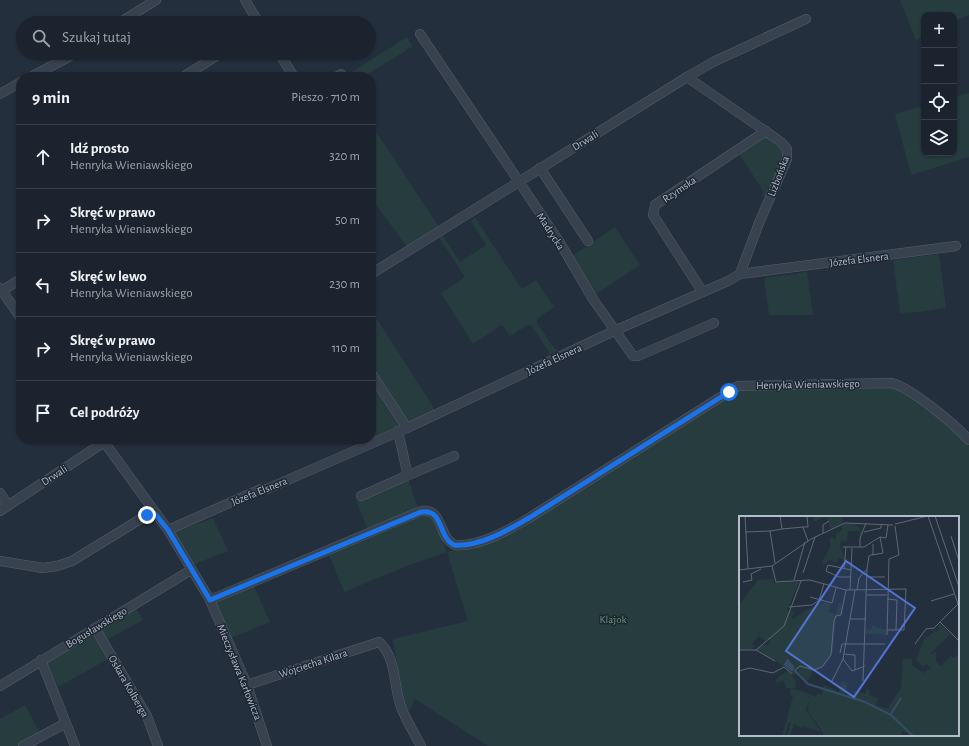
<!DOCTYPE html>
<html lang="pl">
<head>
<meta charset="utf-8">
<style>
  :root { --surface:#1b232e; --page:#282f3a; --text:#f1f3f6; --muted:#a0a4aa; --line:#39404a }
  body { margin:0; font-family:"Alegreya Sans",sans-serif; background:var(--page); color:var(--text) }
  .controls { position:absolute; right:12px; top:12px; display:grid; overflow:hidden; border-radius:8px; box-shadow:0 1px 3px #0004 }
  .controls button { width:36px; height:36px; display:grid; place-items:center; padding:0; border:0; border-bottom:1px solid var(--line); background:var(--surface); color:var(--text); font:20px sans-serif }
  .stop { position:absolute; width:12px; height:12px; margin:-9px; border:3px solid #1a73e8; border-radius:50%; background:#fff }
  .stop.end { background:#1a73e8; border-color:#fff; box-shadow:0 1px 4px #0008 }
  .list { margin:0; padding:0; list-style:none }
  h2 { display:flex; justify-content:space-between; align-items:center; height:52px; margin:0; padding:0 16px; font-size:17px }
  h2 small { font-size:13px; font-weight:400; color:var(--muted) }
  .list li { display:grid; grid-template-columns:26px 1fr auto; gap:12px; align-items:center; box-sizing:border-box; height:64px; padding:0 16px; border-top:1px solid var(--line) }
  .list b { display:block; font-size:15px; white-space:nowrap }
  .list p { margin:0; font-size:13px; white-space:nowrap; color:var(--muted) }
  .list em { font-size:13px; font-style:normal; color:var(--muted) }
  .icon { flex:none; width:22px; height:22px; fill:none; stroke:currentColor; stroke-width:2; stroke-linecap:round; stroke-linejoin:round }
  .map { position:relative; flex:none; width:969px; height:746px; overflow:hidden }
  .search { position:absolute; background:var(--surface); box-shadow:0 1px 3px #0004; left:16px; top:16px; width:360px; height:44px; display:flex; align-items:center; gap:10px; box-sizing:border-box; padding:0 14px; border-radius:22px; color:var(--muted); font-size:15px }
  .panel { position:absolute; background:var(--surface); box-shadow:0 1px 3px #0004; left:16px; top:72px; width:360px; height:372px; border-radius:16px }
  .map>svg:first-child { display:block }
</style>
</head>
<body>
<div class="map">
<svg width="969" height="746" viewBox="0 0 969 746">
  <rect width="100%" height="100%" fill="#242f3e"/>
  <g fill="#263c3f" fill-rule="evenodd">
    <polygon points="900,0 969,0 969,15 954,22 954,15 924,15 924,36 916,40"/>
    <polygon points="407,37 413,46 363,77 344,77"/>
    <polygon points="969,93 969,157 911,175 895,114 924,106 924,153 954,153 954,97"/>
    <polygon points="371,124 439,227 408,248 377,206 371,210"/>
    <polygon points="766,136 782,146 785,153 766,198 762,196 764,192 739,154"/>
    <polygon points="472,213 522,289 536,280 554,307 537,319 537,323 554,348 559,351 548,355 549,352 532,326 528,325 510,336 502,325 473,344 441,293 465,277 438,236 442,234 460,262 486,245 471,221 474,218"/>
    <polygon points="615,227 640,265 596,294 571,257"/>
    <polygon points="939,254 946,308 919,312 900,313 893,260"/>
    <polygon points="807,272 813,315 769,315 764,278"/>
    <polygon points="371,310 436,411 407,423 371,368"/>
    <polygon points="371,379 402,426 370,440 369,439 371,439"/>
    <path d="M 826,387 L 901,388 L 967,442 L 969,447 L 969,746 L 488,746 L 415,699 L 409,711 L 403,701 L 393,639 L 468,621 L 447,552 L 407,566 L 344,592 L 328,552 L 422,515 L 434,516 L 447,552 L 505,536 L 741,389 ZM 740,517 L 958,517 L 958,735 L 740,735 Z"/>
    <polygon points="408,478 418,509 368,530 356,500"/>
    <polygon points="213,518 228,551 192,565 172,533"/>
    <polygon points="254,586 270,622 231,638 214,600"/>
    <polygon points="135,606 143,620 105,641 99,629"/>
    <polygon points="93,632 108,659 58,687 46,660"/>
    <polygon points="25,705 41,735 20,746 0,746 0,719"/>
  </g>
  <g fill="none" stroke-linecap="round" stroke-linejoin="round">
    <defs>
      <g id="minor">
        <polyline points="245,0 259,23"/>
        <polyline points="119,23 156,0"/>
        <polyline points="420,34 560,243 593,299 633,356 638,356 714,323"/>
        <polyline points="279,53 294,77"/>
        <polyline points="31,77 76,53"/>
        <polyline points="183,77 221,53"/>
        <polyline points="336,77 341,74"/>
        <polyline points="687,77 781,142 787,149 787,159 759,223 740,274"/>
        <polyline points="0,94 21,82"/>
        <polyline points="540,168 588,241"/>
        <polyline points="371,274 687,77 713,62 806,19"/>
        <polyline points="0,288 21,318"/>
        <polyline points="702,291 653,215 655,205 766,131"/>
        <polyline points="0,292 21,279"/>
        <polyline points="371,373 407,428"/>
        <polyline points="102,439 168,530 210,600 247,685 267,746"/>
        <polyline points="404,477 454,456"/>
        <polyline points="0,493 8,505"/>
        <polyline points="361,496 406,476 407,472 398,431"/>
        <polyline points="0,511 109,439"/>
        <polyline points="168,530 261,489 267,489 407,428 614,331 728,281 740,274 956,246"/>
        <polyline points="0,561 43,568 57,566 72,561 147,515 157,515"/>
        <path d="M 210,600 L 421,511 C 444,508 438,538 455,545 C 480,547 508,530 529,518 L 738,386 L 892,383 C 913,389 954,424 969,440"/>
        <polyline points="95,628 147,716 158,746"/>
        <polyline points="41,660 75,746"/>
        <path d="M 247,685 L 379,642 C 397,658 393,685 401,707 C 406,720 414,733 421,746"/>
        <polyline points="0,686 191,570"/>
        <polyline points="23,746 66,723"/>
      </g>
    </defs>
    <use href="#minor" stroke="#565f6c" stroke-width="10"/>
    <use href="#minor" stroke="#38414e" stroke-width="9"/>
  </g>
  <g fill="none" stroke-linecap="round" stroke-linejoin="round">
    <path stroke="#1a73e8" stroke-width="5" d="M 147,515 L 156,515 L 168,530 L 210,600 L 421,512 C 444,508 438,538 454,545 C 480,547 508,530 529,518 L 729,392"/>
  </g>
  <g text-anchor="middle" stroke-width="3" stroke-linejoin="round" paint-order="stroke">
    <g font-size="11" fill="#b4bcc9" stroke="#1d2633">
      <text transform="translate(585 140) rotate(-32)" y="4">Drwali</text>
      <text transform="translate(778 176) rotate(-69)" y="4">Lizbońska</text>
      <text transform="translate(679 189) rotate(-34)" y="4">Rzymska</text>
      <text transform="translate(551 231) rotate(57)" y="4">Madrycka</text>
      <text transform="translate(859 259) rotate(-7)" y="4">Józefa Elsnera</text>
      <text transform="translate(554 359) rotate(-25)" y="4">Józefa Elsnera</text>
      <text transform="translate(808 384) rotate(-1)" y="4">Henryka Wieniawskiego</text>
      <text transform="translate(54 475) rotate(-33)" y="4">Drwali</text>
      <text transform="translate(259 491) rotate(-22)" y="4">Józefa Elsnera</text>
      <text transform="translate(96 627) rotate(-31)" y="4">Bogusławskiego</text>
      <text transform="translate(313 663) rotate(-18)" y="4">Wojciecha Kilara</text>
      <text transform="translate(240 672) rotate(68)" y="4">Mieczysława Karłowicza</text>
      <text transform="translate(129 686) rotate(60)" y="4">Oskara Kolberga</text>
    </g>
    <g font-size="11" fill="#6b9a76" stroke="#1d2633">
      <text x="613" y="623">Klajok</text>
    </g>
  </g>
  <g transform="translate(739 516)">
    <rect width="220" height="220" fill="#242f3e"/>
    <path d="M 74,0 L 103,0 L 104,8 L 91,13 L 88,0 L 75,6 ZM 112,7 L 120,11 L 122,17 L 121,20 L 120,15 L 109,15 L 108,26 L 102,24 L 101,31 L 106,43 L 110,43 L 109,50 L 105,50 L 106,44 L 99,42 L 98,47 L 90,44 L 85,49 L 83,45 L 91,32 L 91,22 L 94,21 L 96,25 L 97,17 L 103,14 L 103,9 ZM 32,51 L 35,67 L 60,66 L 48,94 L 55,96 L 53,102 L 55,103 L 65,95 L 85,86 L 92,88 L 89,96 L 97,98 L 100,87 L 104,88 L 102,99 L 97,99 L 94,136 L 84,151 L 75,154 L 68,166 L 59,158 L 54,159 L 52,157 L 56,154 L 50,141 L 43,149 L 17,133 L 25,128 L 29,130 L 32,125 L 29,123 L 26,125 L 20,120 L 13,128 L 16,130 L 13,133 L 0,133 L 0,89 L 19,64 L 33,63 ZM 201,107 L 211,118 L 190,139 L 197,135 L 197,146 L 202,150 L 212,140 L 215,142 L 220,137 L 220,220 L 171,220 L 165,215 L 161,220 L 85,220 L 81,212 L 69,196 L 70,185 L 67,194 L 82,216 L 63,210 L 62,212 L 55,208 L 51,220 L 48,219 L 52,207 L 50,206 L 46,220 L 43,220 L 54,180 L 51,179 L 52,172 L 68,177 L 71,183 L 70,178 L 77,181 L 79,177 L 83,179 L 85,169 L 97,174 L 96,177 L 99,178 L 103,165 L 109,167 L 105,181 L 113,183 L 115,174 L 127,178 L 127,173 L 131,175 L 130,179 L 139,182 L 137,189 L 148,193 L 162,172 L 164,142 L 173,143 L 173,150 L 185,157 L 192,152 L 187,148 L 185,151 L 177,145 L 185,123 L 195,116 L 192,113 L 197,116 L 201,113 L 199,110 ZM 133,109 L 147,114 L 147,127 L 146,118 L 127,118 L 127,114 L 133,113 ZM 49,155 L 56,164 L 57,172 L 48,172 L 44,164 L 36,168 L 39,161 Z" fill="#263c3f"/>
    <path d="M 49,142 L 56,152 L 53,156 L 44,149 Z" fill="#394c67"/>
    <path fill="none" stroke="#394c67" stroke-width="2" d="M 56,155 L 69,168 L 126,186 L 152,199 L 174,220M 152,198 L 162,182"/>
    <path fill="none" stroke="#5e6776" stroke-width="1" d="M 6,0 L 9,53M 41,0 L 43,13 L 64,11 L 69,25M 189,0 L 219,88 L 201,106 L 220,125M 196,0 L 220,71M 156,8 L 189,0M 64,11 L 69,11 L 68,0M 6,16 L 32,15M 125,16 L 142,12 L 142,8M 84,17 L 84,9 L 90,5M 212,20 L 220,45M 104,31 L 125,31 L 141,21 L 147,22 L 149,9M 121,31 L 121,22 L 127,7M 133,39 L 144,37 L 141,21M 150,43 L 160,39 L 156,10M 36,47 L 31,15 L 43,13M 33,50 L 37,66 L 71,64 L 107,74 L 167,73 L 165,114 L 148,114M 105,53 L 107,31M 0,54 L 33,50 L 72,23 L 106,7 L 154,9M 64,57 L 76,21M 112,61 L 100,61 L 87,55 L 89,49 L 112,54M 129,61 L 146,61M 55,64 L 66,26M 4,66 L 13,64 L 12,58 L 22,53M 111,74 L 113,32M 118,74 L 120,62 L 128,53 L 130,40 L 134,38 L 134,28M 128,79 L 148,79M 71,81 L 93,87 L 97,72M 148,83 L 158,84 L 157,114M 80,84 L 85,68M 192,85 L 215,78M 50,91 L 73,89 L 80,84M 111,103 L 127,103M 148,119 L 150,43M 176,128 L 187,113 L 195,112 L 201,106M 0,134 L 17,134 L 45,110 L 62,65M 17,134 L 36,145M 101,137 L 103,128 L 146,128M 105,138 L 116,139 L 116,154M 104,143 L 113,155 L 126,150M 0,155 L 11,152 L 34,157 L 45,151 L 53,158M 55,155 L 61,150 L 75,154 L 83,151 L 92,139 L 95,105 L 97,100 L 102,99 L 107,74M 93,165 L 104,143 L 116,74M 124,165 L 128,53"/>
    <path fill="#5274d3" fill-opacity="0.15" stroke="#5274d3" stroke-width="2" d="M 107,45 L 176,92 L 115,181 L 47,135 Z"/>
    <rect width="220" height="220" fill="none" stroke="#b4bcc9" stroke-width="2"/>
  </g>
</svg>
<div class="controls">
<button>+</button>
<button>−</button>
<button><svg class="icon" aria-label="locate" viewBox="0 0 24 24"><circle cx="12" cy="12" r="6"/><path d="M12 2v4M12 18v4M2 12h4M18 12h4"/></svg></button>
<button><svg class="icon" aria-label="layers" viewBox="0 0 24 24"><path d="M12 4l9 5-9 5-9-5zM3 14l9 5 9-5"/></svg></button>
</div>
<div class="stop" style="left:729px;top:392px"></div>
<div class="stop end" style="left:147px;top:515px"></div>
<div class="search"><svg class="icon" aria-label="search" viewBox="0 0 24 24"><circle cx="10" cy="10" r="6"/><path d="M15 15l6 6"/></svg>Szukaj tutaj</div>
<section class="panel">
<h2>9 min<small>Pieszo · 710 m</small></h2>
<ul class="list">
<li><svg class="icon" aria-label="ahead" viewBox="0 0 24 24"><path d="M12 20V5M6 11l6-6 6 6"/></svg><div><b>Idź prosto</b><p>Henryka Wieniawskiego</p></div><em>320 m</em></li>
<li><svg class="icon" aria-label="right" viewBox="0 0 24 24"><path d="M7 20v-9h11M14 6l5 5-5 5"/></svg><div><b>Skręć w prawo</b><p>Henryka Wieniawskiego</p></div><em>50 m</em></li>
<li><svg class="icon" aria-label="left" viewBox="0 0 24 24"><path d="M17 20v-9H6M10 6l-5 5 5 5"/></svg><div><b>Skręć w lewo</b><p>Henryka Wieniawskiego</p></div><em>230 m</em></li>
<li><svg class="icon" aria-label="right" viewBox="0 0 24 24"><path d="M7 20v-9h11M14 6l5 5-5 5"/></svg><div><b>Skręć w prawo</b><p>Henryka Wieniawskiego</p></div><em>110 m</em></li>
<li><svg class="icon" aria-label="arrive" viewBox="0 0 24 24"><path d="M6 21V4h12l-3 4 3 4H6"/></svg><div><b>Cel podróży</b></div></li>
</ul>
</section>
</div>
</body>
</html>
